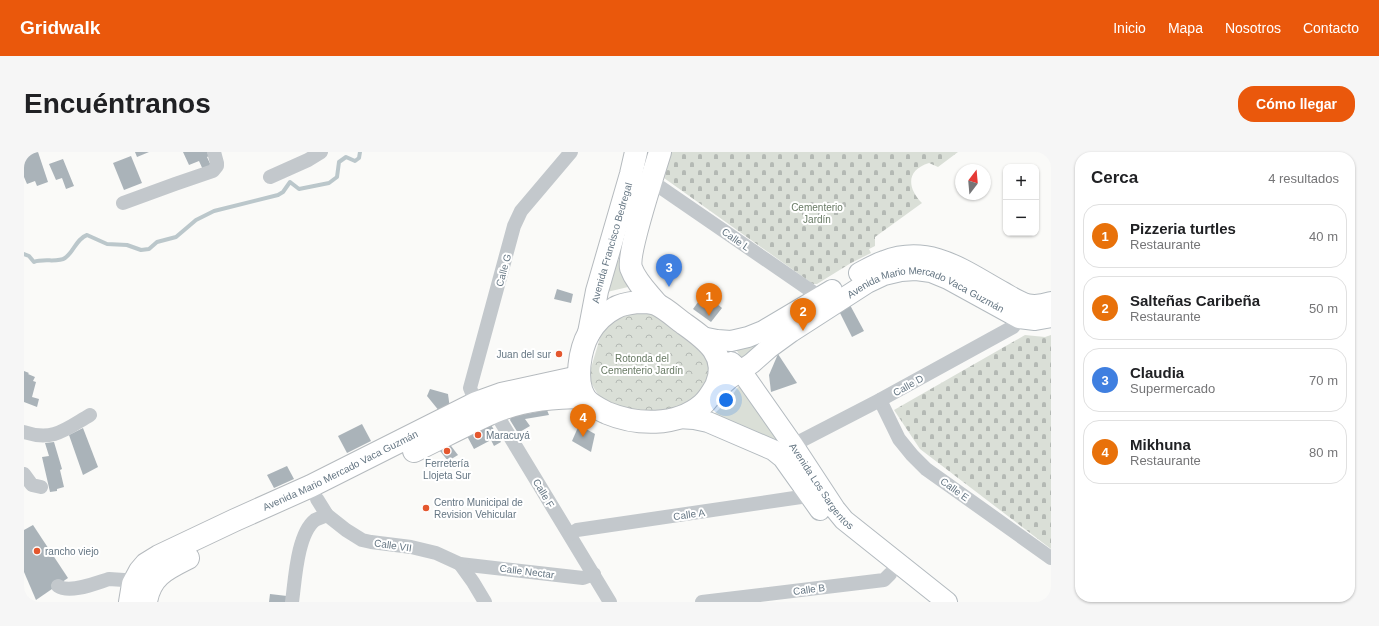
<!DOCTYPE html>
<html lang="es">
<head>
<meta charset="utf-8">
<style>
  :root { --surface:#fff; --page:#f6f6f6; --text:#202124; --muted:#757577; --line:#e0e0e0; --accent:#ea580c }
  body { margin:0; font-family:Helvetica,sans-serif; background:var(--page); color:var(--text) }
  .controls { position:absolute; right:12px; top:12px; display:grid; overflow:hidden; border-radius:8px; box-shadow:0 1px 3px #0004 }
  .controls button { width:36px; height:36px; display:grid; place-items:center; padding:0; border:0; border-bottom:1px solid var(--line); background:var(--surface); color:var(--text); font:20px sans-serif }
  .compass { position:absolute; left:931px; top:12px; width:36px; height:36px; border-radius:50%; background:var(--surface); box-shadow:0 1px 3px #0004; rotate:16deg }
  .you { position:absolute; left:702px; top:248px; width:14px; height:14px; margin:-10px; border:3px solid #fff; border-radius:50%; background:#1a73e8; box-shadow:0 0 0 6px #1a73e833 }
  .badge { display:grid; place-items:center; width:26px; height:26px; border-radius:50%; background:var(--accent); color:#fff; font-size:13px; font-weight:700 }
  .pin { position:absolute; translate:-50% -33px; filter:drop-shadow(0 1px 2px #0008) }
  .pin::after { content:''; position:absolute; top:21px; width:14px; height:12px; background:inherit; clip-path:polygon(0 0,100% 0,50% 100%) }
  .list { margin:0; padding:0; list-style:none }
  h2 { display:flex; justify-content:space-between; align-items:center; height:52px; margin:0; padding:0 16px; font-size:17px }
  h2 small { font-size:13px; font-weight:400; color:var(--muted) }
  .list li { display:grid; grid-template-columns:26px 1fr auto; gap:12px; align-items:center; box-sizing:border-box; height:64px; margin:0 8px 8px; padding:0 8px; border:1px solid var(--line); border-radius:16px }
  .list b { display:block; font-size:15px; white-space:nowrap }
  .list p { margin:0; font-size:13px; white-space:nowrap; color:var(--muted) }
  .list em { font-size:13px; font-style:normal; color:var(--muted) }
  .map { position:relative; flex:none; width:1027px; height:450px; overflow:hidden; border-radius:16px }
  header { display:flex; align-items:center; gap:24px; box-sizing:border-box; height:56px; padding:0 20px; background:var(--accent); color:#fff }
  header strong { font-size:19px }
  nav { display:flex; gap:22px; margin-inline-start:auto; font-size:14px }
  .intro { display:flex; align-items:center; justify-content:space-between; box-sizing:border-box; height:96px; padding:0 24px }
  h1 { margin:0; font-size:28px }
  .button { padding:10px 18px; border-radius:16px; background:var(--accent); color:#fff; font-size:14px; font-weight:700 }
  main { display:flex; gap:24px; padding:0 24px }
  aside { flex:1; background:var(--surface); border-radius:16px; box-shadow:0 1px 3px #0004 }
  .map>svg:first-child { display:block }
</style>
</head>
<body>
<header>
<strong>Gridwalk</strong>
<nav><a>Inicio</a><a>Mapa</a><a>Nosotros</a><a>Contacto</a></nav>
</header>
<div class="intro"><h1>Encuéntranos</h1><a class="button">Cómo llegar</a></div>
<main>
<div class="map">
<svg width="1027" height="450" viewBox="0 0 1027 450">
  <defs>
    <pattern id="cemetery-stones" width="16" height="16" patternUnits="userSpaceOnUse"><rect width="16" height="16" fill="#dadfd7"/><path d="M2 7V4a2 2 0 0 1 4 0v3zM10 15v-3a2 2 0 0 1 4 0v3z" fill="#b4b9b4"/></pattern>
    <pattern id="park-crowns" width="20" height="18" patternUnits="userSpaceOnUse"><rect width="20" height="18" fill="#dadfd7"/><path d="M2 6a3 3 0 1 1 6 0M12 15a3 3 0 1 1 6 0" fill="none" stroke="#b4b9b4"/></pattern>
  </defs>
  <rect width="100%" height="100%" fill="#fafaf8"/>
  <g fill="#dadfd7">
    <polygon points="590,103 597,111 606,133 604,135 583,140"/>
    <polygon points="751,179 718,207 711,196"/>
    <polygon points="714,235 716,235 754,288 752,290 691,263 691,261 705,248"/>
  </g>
  <g fill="url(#cemetery-stones)">
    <path d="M 647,0 L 934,0 L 914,15 L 905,11 C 882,18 883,36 898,51 L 851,85 L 851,94 L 845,97 L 847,101 L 827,111 L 793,132 L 789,132 L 640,26 Z"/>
    <polygon points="1001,183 1021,185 1027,183 1027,397 896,297 870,258"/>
  </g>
  <polygon fill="url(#park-crowns)" points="600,159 627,160 682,201 687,218 680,238 667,249 651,256 628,260 599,256 580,248 575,244 570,236 567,230 567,216 578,179"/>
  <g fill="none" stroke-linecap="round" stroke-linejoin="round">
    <path stroke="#bbc7cb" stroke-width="4" d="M 0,102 L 5,104 L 10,110 C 19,106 34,111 41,106 C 50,100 52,87 63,83 L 83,92 L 103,93 L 117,98 L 125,97 L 133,90 L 152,85 L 172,68 L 190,59 L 254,43 L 259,40 L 266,30 L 275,37 L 305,31 L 313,25 L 315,10 L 322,5 L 331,9 L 335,6 L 336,0"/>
  </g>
  <g fill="#aab3b9">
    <polygon points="10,0 14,0 24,30 13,34 11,29 3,32 0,25 0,2"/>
    <polygon points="111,0 125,0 113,5"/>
    <polygon points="159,0 183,0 185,4 183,5 188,16 180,20 175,9 165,13"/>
    <polygon points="107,4 118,31 100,38 89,11"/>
    <polygon points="39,7 50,34 42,37 38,26 32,28 25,12"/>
    <polygon points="533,137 549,142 547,151 530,147"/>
    <polygon points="677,146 686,146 698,156 687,170 669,157"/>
    <polygon points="826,153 840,179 828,185 815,159"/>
    <polygon points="754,202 773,231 747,240 745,223"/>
    <polygon points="0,219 5,221 4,222 11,225 9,229 12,230 8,245 15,247 13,255 0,250"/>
    <polygon points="406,237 424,242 426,257 416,260 403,244"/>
    <polygon points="523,258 525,263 501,267 506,274 494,281 486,268 487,265"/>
    <polygon points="466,271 477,290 470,294 467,288 450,297 443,284"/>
    <polygon points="338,272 347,289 323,301 314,284"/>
    <polygon points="555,273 571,282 567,300 548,289"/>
    <polygon points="59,276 74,315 59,323 45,283"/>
    <polygon points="30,290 38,317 36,318 40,335 33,337 33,339 26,340 18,305 25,304 21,291"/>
    <polygon points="424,290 434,303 424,309 412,294"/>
    <polygon points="263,314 270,327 250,336 243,323"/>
    <polygon points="9,373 44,426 12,448 0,420 0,378"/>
    <polygon points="246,442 263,444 263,450 245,450"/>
  </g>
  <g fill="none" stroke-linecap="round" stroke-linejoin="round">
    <defs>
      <g id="secondary">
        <path d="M 835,121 C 843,117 851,112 860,109 C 906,91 941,119 979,140 C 998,151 1005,157 1027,150"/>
        <polyline points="678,185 693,188 707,189 724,185 739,179 808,138"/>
        <path id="s1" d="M 707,210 L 717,219 L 769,293 L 811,357 L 820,368 L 923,450"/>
        <path id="s2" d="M 687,243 L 705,227 L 728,211 L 745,196 L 767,180 L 843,131 L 860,123 L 877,119 L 892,118 L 907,120 L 924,127 L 995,166 L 1011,168 L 1027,165"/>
        <polyline points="654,266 670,267 684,270 749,298 759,306 796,358"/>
      </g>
      <g id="primary">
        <path d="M 614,150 C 619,150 627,150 632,152 C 641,156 651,165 659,171 C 680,186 706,203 692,234 C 688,241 684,248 678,253 C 652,275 612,273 583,261 C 575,257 566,253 561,246 C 550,229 556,197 565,181 C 571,171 581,161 591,156 C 597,152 606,151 614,150 Z"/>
        <path d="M 632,151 C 623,140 612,130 607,116 C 603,101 630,20 636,0"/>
        <path id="s3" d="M 565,181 L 573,139 L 607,22 L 612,0"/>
        <path d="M 390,299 C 417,286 443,272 470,260 C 498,248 530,245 560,245"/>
        <path id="s4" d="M 106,450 L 109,432 L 116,419 L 122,412 L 135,404 L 211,368 L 287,334 L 452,251 L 477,242 L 555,225"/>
        <path d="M 122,450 C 126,424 142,417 164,406"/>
      </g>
    </defs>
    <use href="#secondary" stroke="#b3babf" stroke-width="22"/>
    <use href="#primary" stroke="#b5babe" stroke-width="24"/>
    <g stroke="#c3c8cc" stroke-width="14">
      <polyline points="246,25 284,8 297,0"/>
      <polyline points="627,32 636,35 796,145"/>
      <polyline points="99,51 151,32 189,19 193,14 193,11 190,0"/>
      <polyline points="856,248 875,287 888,303 902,317 1027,406"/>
      <polyline points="452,251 446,236 490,74 497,59 547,0"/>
      <polyline points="471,260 586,450"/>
      <path d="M 0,280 C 29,290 42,277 66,263"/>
      <polyline points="769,293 856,248 989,175 995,166"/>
      <polyline points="0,322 8,333 17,335"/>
      <polyline points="293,347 303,363 322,378 338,388 347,390 387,395 412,401 436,412 559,426 570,422"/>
      <polyline points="546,382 553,378 777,345 784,342"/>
      <polyline points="436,412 449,430 461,450"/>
      <path d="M 34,434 C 46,442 72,431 85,427 L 100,428 L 109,432"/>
      <path d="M 268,450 C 271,429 273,382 291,368 C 295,366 299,365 303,363"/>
      <polyline points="678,450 860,428 866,422"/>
    </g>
    <use href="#secondary" stroke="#fff" stroke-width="20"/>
    <use href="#primary" stroke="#fff" stroke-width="22"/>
  </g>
  <g fill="#e4572e" stroke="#fff" stroke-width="1.5">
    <circle cx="535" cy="202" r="4"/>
    <circle cx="454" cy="283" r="4"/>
    <circle cx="423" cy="299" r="4"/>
    <circle cx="402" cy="356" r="4"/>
    <circle cx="13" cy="399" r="4"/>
  </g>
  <g text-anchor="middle" stroke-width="4" stroke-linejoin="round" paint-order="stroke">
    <g font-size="10" fill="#687a64" stroke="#fff">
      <text x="793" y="59">Cementerio<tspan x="793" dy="12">Jardín</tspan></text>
      <text x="618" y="210">Rotonda del<tspan x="618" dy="12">Cementerio Jardín</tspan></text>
    </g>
    <g font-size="10" fill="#657683" stroke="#fff">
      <text transform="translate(712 87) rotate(35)" y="4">Calle L</text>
      <text dy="4" stroke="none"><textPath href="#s3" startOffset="93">Avenida Francisco Bedregal</textPath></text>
      <text transform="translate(479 118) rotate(-75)" y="4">Calle G</text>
      <text dy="4" stroke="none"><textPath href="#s2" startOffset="255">Avenida Mario Mercado Vaca Guzmán</textPath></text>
      <text transform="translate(884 233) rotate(-29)" y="4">Calle D</text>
      <text dy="4" stroke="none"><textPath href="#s4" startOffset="258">Avenida Mario Mercado Vaca Guzmán</textPath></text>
      <text dy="4" stroke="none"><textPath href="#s1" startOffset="154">Avenida Los Sargentos</textPath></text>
      <text transform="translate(931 337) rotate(36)" y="4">Calle E</text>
      <text transform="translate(520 341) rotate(59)" y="4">Calle F</text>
      <text transform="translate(665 362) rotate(-8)" y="4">Calle A</text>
      <text transform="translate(369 393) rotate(8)" y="4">Calle VII</text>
      <text transform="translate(503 419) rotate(7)" y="4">Calle Nectar</text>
      <text transform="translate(785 437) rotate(-7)" y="4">Calle B</text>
    </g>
    <g font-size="10" fill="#657683" stroke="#fff" text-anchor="start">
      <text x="527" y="206" text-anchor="end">Juan del sur</text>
      <text x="462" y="287">Maracuyá</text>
      <text x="423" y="315" text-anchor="middle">Ferretería<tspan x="423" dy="12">Llojeta Sur</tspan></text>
      <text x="410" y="354">Centro Municipal de<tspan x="410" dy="12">Revision Vehicular</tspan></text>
      <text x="21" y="403">rancho viejo</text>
    </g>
  </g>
</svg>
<div class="controls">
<button>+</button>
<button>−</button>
</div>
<svg class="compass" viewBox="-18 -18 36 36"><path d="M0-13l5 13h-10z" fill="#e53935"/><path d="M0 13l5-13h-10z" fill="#757577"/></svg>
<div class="you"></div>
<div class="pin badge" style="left:685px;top:164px;background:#e8710a">1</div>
<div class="pin badge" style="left:779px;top:179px;background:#e8710a">2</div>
<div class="pin badge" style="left:645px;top:135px;background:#3f7fe0">3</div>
<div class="pin badge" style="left:559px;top:285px;background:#e8710a">4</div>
</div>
<aside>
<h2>Cerca<small>4 resultados</small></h2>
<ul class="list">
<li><span class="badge" style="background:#e8710a">1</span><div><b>Pizzeria turtles</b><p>Restaurante</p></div><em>40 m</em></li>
<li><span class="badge" style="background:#e8710a">2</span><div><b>Salteñas Caribeña</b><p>Restaurante</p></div><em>50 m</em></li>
<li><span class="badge" style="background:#3f7fe0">3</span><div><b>Claudia</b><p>Supermercado</p></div><em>70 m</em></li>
<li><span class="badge" style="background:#e8710a">4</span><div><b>Mikhuna</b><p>Restaurante</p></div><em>80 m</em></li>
</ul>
</aside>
</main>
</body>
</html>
